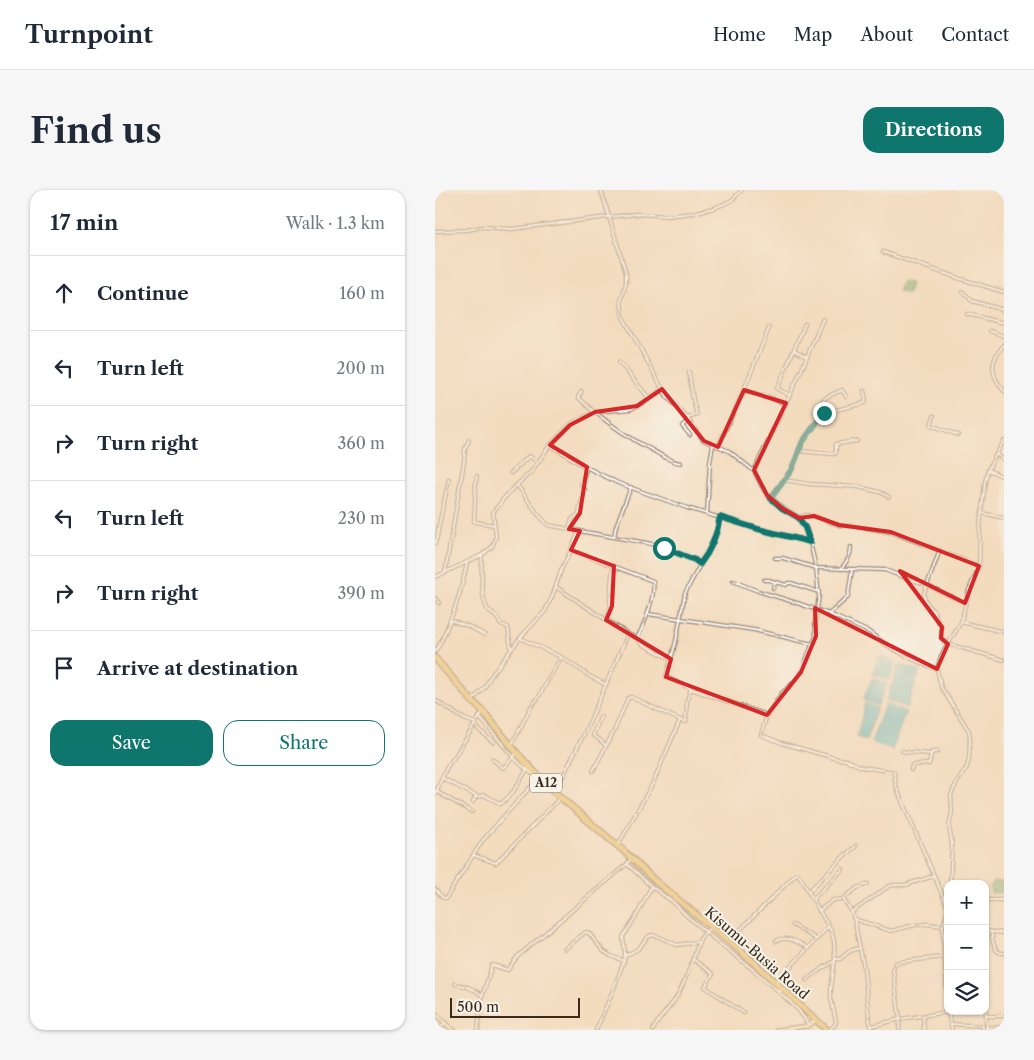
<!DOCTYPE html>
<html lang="en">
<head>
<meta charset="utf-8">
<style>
  :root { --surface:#fff; --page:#f6f6f7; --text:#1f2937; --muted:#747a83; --line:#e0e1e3; --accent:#0f766e }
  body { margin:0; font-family:"Libre Caslon Text",serif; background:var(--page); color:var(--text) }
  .controls { position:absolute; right:15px; bottom:15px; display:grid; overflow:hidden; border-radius:10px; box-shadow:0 1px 4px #0004 }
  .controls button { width:45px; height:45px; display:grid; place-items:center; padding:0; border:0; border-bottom:1px solid var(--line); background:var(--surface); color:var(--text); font:25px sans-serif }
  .scale { position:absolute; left:15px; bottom:12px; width:130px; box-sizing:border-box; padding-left:5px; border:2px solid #3b2a1e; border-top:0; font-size:14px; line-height:18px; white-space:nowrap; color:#3b2a1e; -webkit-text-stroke:4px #f7f3e8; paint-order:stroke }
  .stop { position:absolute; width:15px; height:15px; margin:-11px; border:4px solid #0f766e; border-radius:50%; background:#fff }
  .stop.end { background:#0f766e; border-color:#fff; box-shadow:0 1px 5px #0008 }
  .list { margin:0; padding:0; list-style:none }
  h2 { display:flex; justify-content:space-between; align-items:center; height:65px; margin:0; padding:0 20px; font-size:21px }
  h2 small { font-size:16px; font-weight:400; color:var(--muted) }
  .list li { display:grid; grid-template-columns:32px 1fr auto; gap:15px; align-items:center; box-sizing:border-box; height:75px; padding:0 20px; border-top:1px solid var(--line) }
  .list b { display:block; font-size:19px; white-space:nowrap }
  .list em { font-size:16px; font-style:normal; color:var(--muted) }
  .actions { display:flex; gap:10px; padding:15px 20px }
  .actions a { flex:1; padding:11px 0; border:1px solid var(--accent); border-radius:15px; text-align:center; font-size:18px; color:var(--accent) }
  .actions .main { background:var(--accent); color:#fff }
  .icon { flex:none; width:28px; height:28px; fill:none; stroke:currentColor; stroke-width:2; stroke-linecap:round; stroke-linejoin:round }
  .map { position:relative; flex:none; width:569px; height:840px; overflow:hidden; border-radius:15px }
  header { display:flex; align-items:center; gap:30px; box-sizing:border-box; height:70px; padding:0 25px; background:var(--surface); border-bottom:1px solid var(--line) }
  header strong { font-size:24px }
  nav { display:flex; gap:28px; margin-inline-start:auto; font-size:18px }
  .intro { display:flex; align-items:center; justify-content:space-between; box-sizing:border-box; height:120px; padding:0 30px }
  h1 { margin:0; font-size:35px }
  .button { padding:12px 22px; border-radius:15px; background:var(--accent); color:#fff; font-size:18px; font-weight:700 }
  main { display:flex; gap:30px; padding:0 30px }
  aside { flex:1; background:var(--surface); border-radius:15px; box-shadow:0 1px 4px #0004 }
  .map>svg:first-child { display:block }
</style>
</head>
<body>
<header>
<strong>Turnpoint</strong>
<nav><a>Home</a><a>Map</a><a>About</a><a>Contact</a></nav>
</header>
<div class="intro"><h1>Find us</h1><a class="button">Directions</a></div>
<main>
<aside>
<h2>17 min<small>Walk · 1.3 km</small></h2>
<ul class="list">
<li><svg class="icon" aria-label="ahead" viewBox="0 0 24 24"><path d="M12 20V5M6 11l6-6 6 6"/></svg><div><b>Continue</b></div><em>160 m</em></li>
<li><svg class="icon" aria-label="left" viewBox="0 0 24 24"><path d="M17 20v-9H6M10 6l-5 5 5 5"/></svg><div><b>Turn left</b></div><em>200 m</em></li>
<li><svg class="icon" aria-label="right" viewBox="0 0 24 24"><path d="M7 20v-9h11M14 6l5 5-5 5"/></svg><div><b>Turn right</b></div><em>360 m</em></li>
<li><svg class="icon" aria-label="left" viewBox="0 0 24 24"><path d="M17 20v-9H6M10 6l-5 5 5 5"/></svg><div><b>Turn left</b></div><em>230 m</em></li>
<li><svg class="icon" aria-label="right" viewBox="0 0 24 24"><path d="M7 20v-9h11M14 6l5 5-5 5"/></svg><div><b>Turn right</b></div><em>390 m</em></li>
<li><svg class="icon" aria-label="arrive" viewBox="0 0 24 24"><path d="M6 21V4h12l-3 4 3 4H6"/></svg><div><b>Arrive at destination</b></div></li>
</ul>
<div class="actions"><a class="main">Save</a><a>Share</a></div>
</aside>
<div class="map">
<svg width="569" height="840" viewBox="0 0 569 840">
  <rect width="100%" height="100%" fill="#f7f3e8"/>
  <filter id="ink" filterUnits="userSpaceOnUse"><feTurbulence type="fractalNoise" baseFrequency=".02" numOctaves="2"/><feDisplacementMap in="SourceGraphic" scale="10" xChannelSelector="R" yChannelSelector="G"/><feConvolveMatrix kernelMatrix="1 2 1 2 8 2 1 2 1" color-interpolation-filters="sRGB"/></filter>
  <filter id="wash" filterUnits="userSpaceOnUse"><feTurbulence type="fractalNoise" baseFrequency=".0096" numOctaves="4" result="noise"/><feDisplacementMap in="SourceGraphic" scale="20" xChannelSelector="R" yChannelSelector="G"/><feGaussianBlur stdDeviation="1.12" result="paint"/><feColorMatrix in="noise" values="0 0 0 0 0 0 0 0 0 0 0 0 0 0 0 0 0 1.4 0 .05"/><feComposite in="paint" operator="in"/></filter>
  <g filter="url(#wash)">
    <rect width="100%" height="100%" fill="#f3dbbd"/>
    <polygon fill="#f7d1c7" points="508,785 510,801 492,803 490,787"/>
    <g fill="#72aa68" stroke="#566a43">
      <polygon points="467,91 476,93 473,104 463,101"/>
      <polygon points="558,691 568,692 568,703 556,703 555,696"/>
    </g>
    <g fill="#3aabb7" stroke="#3a6a6a">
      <polygon points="444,466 461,472 454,490 437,484"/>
      <polygon points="464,474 485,481 472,518 451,510"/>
      <polygon points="437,488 452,493 443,516 428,510"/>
      <polygon points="430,513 442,518 431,551 422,547"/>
      <polygon points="450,514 471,522 457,560 436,552"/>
    </g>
  </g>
  <g filter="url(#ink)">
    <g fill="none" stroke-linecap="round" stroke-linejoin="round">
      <defs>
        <g id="street">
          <polyline points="166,0 191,83 191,93 186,111 188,127 227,198"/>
          <polyline points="0,41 32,40 47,37 77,39 173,27 202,24 233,26 257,23 279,18 289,14 297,10 307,0"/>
          <polyline points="448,62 523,88 569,102"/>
          <polyline points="528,102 537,111 569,120"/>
          <polyline points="532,124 569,133"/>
          <polyline points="555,141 569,146"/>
          <path d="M 569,155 C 554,171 555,185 569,201"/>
          <polyline points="359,160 372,167"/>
          <polyline points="184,172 214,208"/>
          <polyline points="309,200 338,208 340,210 351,213"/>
          <polyline points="147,201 143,207 159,222"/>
          <polyline points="355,205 342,199 370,134"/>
          <path d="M 160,222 C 178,237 196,249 217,260 C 226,265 236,272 246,273"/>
          <path d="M 389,223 L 383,218 C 388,206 395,206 407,200 L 409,203 L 411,207"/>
          <polyline points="499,226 496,235 523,245"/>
          <polyline points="253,228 262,225 258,210 254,182"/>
          <polyline points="254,230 247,236 255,245"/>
          <polyline points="115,255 147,275 183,293 252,318 323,339 373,351"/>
          <polyline points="283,256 308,202 334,138"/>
          <polyline points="364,261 398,264 401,263 401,254 422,251"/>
          <polyline points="561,264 569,270"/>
          <polyline points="553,280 569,287"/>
          <polyline points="319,281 366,181 388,129"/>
          <polyline points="76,283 94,266 103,272"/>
          <polyline points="42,286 41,291 39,331 41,332 59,335"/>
          <polyline points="349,290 374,294 423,297 445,302 454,307"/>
          <polyline points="82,295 102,323 113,335 150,342 212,353 229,357 260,371 265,375 250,403 241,451 231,487 256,499 332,525"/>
          <polyline points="335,309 357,279 367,253 387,225 393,222 430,213 431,211 429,201"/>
          <polyline points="547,323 569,328"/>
          <polyline points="272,324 275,272 278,255"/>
          <polyline points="364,328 370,325 379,326 404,335 420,336 456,342 544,376"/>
          <polyline points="134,339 137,329 144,324 145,317 150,300 146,294 152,277"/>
          <path d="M 144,341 L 136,360 L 218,391 C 221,405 209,436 202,448 L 207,454 L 236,469"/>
          <polyline points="179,347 181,336 196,297"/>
          <polyline points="0,353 2,348 4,335 14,289"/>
          <path d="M 505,360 L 489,403 C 489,412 494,415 499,422 C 503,429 501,430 507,437 L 506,448 L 513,454 L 569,470"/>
          <path d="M 47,365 C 46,377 46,411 53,420 C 58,426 63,425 65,434 L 73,437 L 76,458"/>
          <polyline points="340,368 348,368 381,378 450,380 476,390 488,393 530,413"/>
          <path d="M 265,375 C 276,360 282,345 285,327"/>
          <path d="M 406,379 C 411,372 416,367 416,357"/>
          <polyline points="10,383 29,272 30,259 34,250"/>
          <polyline points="0,387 47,365 57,357 61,347 58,322 75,301 97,281 115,255 137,233 160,222 196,219 209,212 227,199 233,208 250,225 268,250 294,261 319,281 327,297 332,305 347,318 364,328 371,338 375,352 381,378 384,406 380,432 381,446 366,482 361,490 346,504 332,525 326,545 347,553 403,569 411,570 427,577 459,582 461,596 467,611 513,718"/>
          <polyline points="329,390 334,390 340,392"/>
          <polyline points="298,391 323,401 362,413 394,424 434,442 450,454 474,468 501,479"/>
          <polyline points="338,398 340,392 351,395 353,393 356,393 384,402"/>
          <polyline points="0,408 4,413"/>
          <polyline points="213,424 319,440 377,454"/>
          <polyline points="394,424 413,407 417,380"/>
          <polyline points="15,430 33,436 50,445"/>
          <polyline points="171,430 176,417 175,410 177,385 179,377"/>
          <polyline points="526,432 569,442"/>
          <polyline points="193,444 202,448"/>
          <polyline points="85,448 126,467 156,487 170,494"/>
          <path d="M 0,462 C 7,452 11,441 15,430 C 23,412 28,393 32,373"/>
          <polyline points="0,510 29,529 40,533 42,538 58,552"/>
          <polyline points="37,511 50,497 56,486 85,448 110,421 117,407 127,378 136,360"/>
          <polyline points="166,526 158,545 165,550 171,556"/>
          <path d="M 44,527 C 62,546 77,570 99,585"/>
          <polyline points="77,554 96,517 103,508 126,467"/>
          <polyline points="467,561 471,562 496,564"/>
          <polyline points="57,569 68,578 82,563"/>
          <polyline points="476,580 477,575 494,574 497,562 503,562"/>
          <polyline points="158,581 180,539 193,508 196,507 245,530 251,532 252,510 256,499"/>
          <polyline points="7,588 41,606 43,607 49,605 66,614 78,602 93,578"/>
          <polyline points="0,601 2,600 12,577 20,566 47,523"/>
          <polyline points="119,601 129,584 151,540 193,444 121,397"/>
          <polyline points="0,605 2,600 4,603 37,622"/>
          <polyline points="38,612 41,606"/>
          <polyline points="183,655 218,593 245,530"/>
          <polyline points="38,665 61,673 124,609"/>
          <polyline points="192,674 216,696 238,712 252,726 279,749 321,782 343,801 346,798"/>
          <polyline points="515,694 517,655 514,636 517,622 516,605 521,594 532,577 534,569 535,549 534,541 506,497 502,479 506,466 522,439 526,432 534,400 544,376 545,338 550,292 553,280 559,268 569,251"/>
          <polyline points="0,699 8,708 11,708 48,650 88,605 103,589"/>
          <polyline points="373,702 410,665 421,656"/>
          <polyline points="409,708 422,698 433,694"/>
          <polyline points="378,709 408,679"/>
          <polyline points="550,710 569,710"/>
          <polyline points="384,721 398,710 408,709 417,722 420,733 429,779 434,828 437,840"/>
          <polyline points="513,721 508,736 508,744 513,819"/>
          <polyline points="417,722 454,696 460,695 470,695 499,686"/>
          <polyline points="419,729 456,741 480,735 493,734 508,736"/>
          <polyline points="358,735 381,749"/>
          <polyline points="550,741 569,743"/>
          <path d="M 556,742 C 558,750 558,764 569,763"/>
          <polyline points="294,751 360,685 363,684 364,685 396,741 399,751 400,769 396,799 396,808 401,832 399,836 393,840"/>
          <path d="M 341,751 C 351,745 364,752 373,758"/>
          <polyline points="130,759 143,748 151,742 154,743 168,761 176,766 189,771"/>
          <polyline points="190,766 203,759 212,748 216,745 224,747 242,755 263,752"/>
          <polyline points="258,769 278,784 270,797 309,823"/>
          <polyline points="400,769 405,769 415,761 424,758"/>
          <polyline points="371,790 391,776 400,771"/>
          <polyline points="342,791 393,737"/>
          <path d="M 20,794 C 29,795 40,800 47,805"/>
          <path d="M 343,801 C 354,812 368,821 373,836"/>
          <polyline points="550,814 552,840"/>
          <polyline points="513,823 517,840"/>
          <polyline points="488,826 489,840"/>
          <polyline points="551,826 569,826"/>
          <polyline points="516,834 548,836 548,840"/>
          <polyline points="437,836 465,829 513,822"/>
          <polyline points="551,838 569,837"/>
          <polyline points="4,840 10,832"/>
          <polyline points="43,840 46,810 57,775 73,780 82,767 192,674 196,669"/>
          <polyline points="161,840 177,803 189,771 190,763 188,747 203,723 216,697"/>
          <path d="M 218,840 C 224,828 234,819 241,808 C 247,798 254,780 258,769 C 263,757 263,746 274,739"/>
          <polyline points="464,840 465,829 458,779 460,774 463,772 509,767"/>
        </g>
        <g id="secondary">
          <polyline points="0,823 15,838 19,840"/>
          <polyline points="342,840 373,836 381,830"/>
        </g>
        <polyline id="highway" points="0,468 37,511 48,521 82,563 108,591 125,607 190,662 219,690 316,770 392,840"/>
      </defs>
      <use href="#street" stroke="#97826e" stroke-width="4.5"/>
      <use href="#secondary" stroke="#97826e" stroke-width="5.5"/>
      <use href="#highway" stroke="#97826e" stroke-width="8"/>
      <use href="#street" stroke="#fff" stroke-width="2"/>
      <use href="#secondary" stroke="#f8e8c3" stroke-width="3"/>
      <use href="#highway" stroke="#eec569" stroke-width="5"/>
    </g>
  </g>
  <g fill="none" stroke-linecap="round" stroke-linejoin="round" filter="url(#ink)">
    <path stroke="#0f766e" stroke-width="6" d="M 229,358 L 260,370 L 265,374 C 276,360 282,345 285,327 L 323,339 L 375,352 L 370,338 L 364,328 L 347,318 L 336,308 L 357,279 L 367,253 L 387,225 L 389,223"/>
  </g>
  <path d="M0 0H569V840H0ZM 227,199 L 269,251 L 283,257 L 309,200 L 351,213 L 319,280 L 332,305 L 347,318 L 364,328 L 379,326 L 404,335 L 456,342 L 544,376 L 530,413 L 465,381 L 507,437 L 506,448 L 513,454 L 502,479 L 380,418 L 381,446 L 366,482 L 332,525 L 231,487 L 236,469 L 171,430 L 177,416 L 179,376 L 136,360 L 145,341 L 134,339 L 145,323 L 152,277 L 115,255 L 135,235 L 160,222 L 202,216 Z" fill="#f3dbbd" fill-opacity=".55" fill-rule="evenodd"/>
  <path fill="none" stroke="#d62828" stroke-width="4" stroke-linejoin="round" d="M 227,199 L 269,251 L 283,257 L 309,200 L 351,213 L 319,280 L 332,305 L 347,318 L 364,328 L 379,326 L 404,335 L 456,342 L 544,376 L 530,413 L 465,381 L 507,437 L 506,448 L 513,454 L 502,479 L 380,418 L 381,446 L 366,482 L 332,525 L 231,487 L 236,469 L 171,430 L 177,416 L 179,376 L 136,360 L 145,341 L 134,339 L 145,323 L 152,277 L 115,255 L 135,235 L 160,222 L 202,216 Z"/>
  <g text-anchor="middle" stroke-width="4" stroke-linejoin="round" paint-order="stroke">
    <rect fill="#f7f3e8" stroke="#73665b" stroke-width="1" x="95" y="583.5" width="32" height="19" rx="4"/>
    <g font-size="12" font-weight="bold" fill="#3b2a1e">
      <text x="111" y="597">A12</text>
    </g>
    <g font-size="14" fill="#3b2a1e" stroke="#f7f3e8">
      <text transform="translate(322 763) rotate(41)" y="5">Kisumu-Busia Road</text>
    </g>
  </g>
</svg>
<div class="controls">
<button>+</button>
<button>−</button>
<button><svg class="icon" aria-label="layers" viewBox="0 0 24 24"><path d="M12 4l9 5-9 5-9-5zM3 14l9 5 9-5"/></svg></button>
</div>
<div class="scale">500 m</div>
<div class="stop" style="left:229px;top:358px"></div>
<div class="stop end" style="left:389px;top:223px"></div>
</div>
</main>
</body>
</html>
